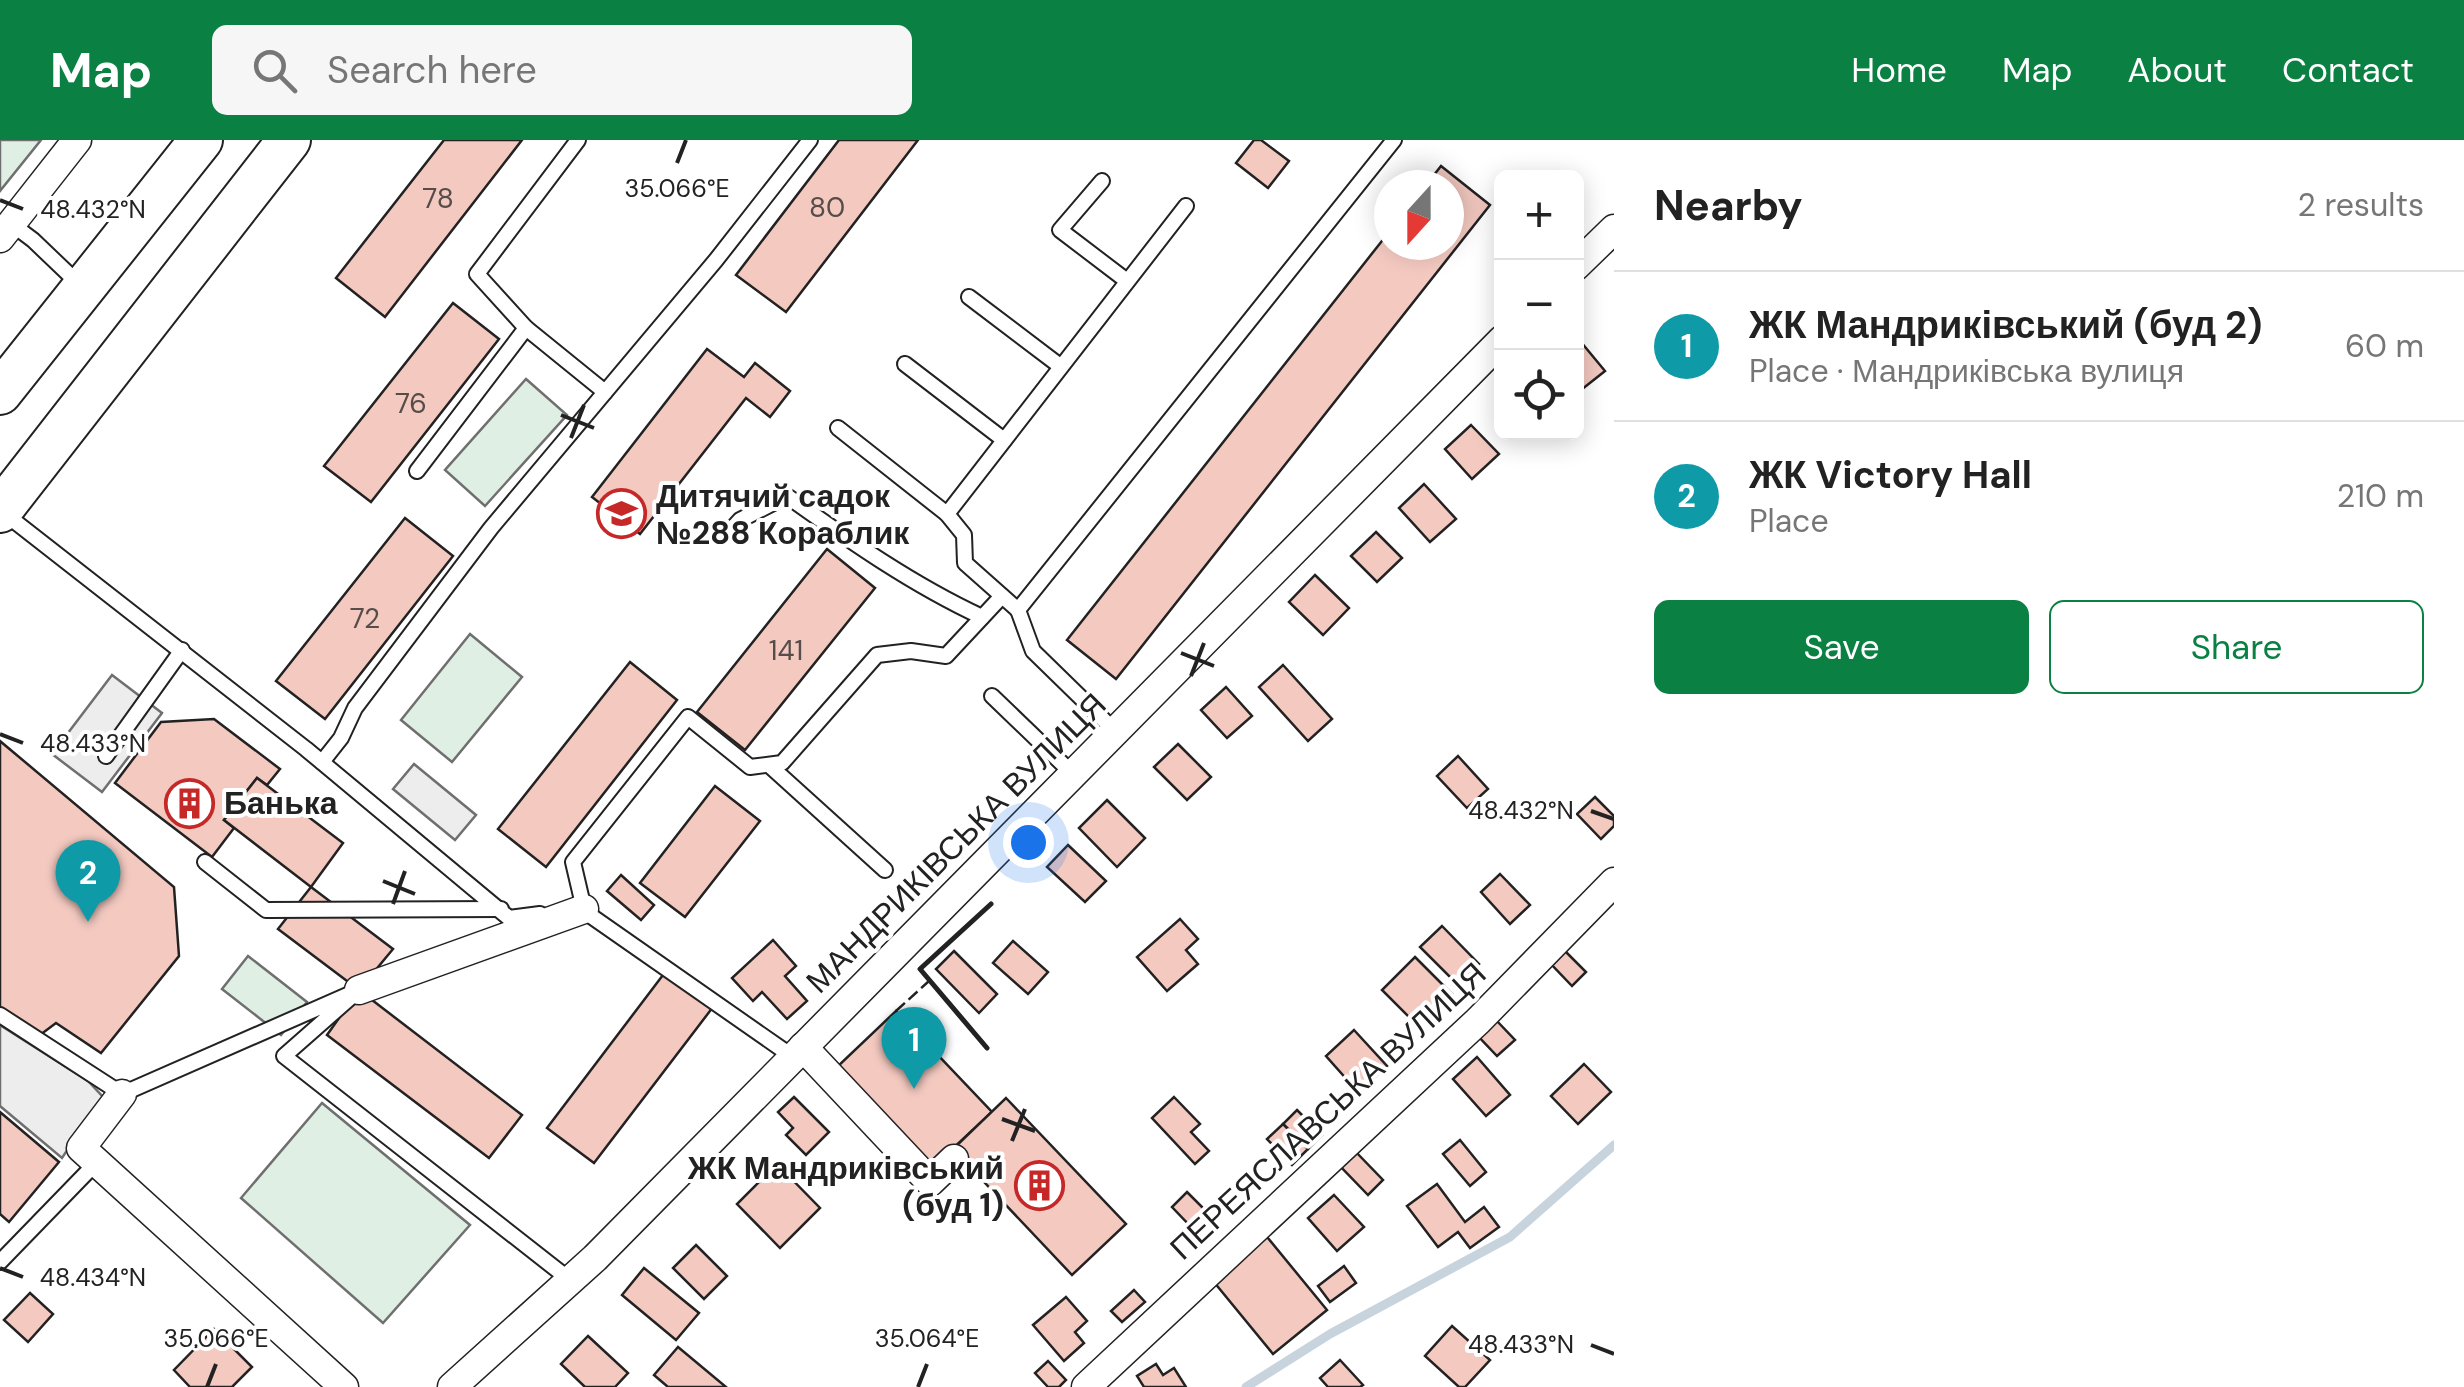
<!DOCTYPE html>
<html lang="en">
<head>
<meta charset="utf-8">
<style>
  :root { --surface:#fff; --page:#f6f6f6; --text:#222; --muted:#767676; --line:#e0e0e0; --accent:#0b8043 }
  body { margin:0; font-family:"DM Sans",sans-serif; background:var(--page); color:var(--text) }
  .controls { position:absolute; right:30px; top:30px; display:grid; overflow:hidden; border-radius:15px; box-shadow:0 5px 25px #0003 }
  .controls button { width:90px; height:90px; display:grid; place-items:center; padding:0; border:0; border-bottom:2px solid var(--line); background:var(--surface); color:var(--text); font:50px sans-serif }
  .compass { position:absolute; left:1374px; top:30px; width:90px; height:90px; border-radius:50%; background:var(--surface); box-shadow:0 5px 25px #0003; rotate:201deg }
  .you { position:absolute; left:1028px; top:702px; width:35px; height:35px; margin:-25px; border:8px solid #fff; border-radius:50%; background:#1a73e8; box-shadow:0 0 0 15px #1a73e833 }
  .badge { display:grid; place-items:center; width:65px; height:65px; border-radius:50%; background:var(--accent); color:#fff; font-size:32px; font-weight:700 }
  .pin { position:absolute; translate:-50% -82px; filter:drop-shadow(0 2px 5px #0008) }
  .pin::after { content:''; position:absolute; top:52px; width:35px; height:30px; background:inherit; clip-path:polygon(0 0,100% 0,50% 100%) }
  .list { margin:0; padding:0; list-style:none }
  h2 { display:flex; justify-content:space-between; align-items:center; height:130px; margin:0; padding:0 40px; font-size:42px }
  h2 small { font-size:32px; font-weight:400; color:var(--muted) }
  .list li { display:grid; grid-template-columns:65px 1fr auto; gap:30px; align-items:center; box-sizing:border-box; height:150px; padding:0 40px; border-top:2px solid var(--line) }
  .list b { display:block; font-size:38px; white-space:nowrap }
  .list p { margin:0; font-size:32px; white-space:nowrap; color:var(--muted) }
  .list em { font-size:32px; font-style:normal; color:var(--muted) }
  .actions { display:flex; gap:20px; padding:30px 40px }
  .actions a { flex:1; padding:22px 0; border:2px solid var(--accent); border-radius:15px; text-align:center; font-size:35px; color:var(--accent) }
  .actions .main { background:var(--accent); color:#fff }
  .icon { flex:none; width:55px; height:55px; fill:none; stroke:currentColor; stroke-width:2; stroke-linecap:round; stroke-linejoin:round }
  .map { position:relative; flex:none; width:1614px; height:1247px; overflow:hidden }
  header { display:flex; align-items:center; gap:60px; box-sizing:border-box; height:140px; padding:0 50px; background:var(--accent); color:#fff }
  header strong { font-size:48px }
  nav { display:flex; gap:55px; margin-inline-start:auto; font-size:35px }
  .search { width:700px; height:90px; background:var(--page); display:flex; align-items:center; gap:25px; box-sizing:border-box; padding:0 35px; border-radius:15px; color:var(--muted); font-size:38px }
  main { display:flex }
  aside { flex:1; background:var(--surface) }
  .map>svg:first-child { display:block }
</style>
</head>
<body>
<header>
<strong>Map</strong>
<div class="search"><svg class="icon" aria-label="search" viewBox="0 0 24 24"><circle cx="10" cy="10" r="6"/><path d="M15 15l6 6"/></svg>Search here</div>
<nav><a>Home</a><a>Map</a><a>About</a><a>Contact</a></nav>
</header>
<main>
<div class="map">
<svg width="1614" height="1247" viewBox="0 0 1614 1247">
  <rect width="100%" height="100%" fill="#fff"/>
  <g fill="#e0efe3" stroke="#6f6f6f" stroke-width="2.5">
    <polygon points="0,0 41,0 0,51"/>
    <polygon points="526,239 567,275 485,366 445,330"/>
    <polygon points="470,494 522,537 452,622 401,580"/>
    <polygon points="248,816 307,862 281,895 222,849"/>
    <polygon points="322,963 470,1085 383,1183 241,1058"/>
  </g>
  <g fill="#ededed" stroke="#6f6f6f" stroke-width="2.5">
    <polygon points="112,535 162,573 102,652 52,614"/>
    <polygon points="414,624 476,675 455,700 393,649"/>
    <polygon points="0,885 88,941 103,957 62,1018 0,966"/>
  </g>
  <g fill="none" stroke-linecap="round" stroke-linejoin="round">
    <polyline stroke="#c7d3dd" stroke-width="9" points="1246,1247 1330,1194 1510,1097 1614,1005"/>
  </g>
  <g fill="#f3c9c0" stroke="#222" stroke-width="2.5">
    <polygon points="444,0 522,0 385,177 336,138"/>
    <polygon points="839,0 918,0 786,172 736,135"/>
    <polygon points="1254,0 1261,0 1289,21 1268,48 1236,23"/>
    <polygon points="1441,26 1490,65 1116,539 1067,500 1389,92 1389,105 1449,105 1449,45 1426,45"/>
    <polygon points="453,163 499,199 371,362 324,326"/>
    <polygon points="1576,196 1605,231 1576,254"/>
    <polygon points="707,209 744,237 755,223 790,251 770,277 746,258 640,394 592,357"/>
    <polygon points="1471,285 1499,314 1472,339 1445,309"/>
    <polygon points="1424,344 1456,379 1430,402 1399,368"/>
    <polygon points="405,378 453,416 325,579 276,541"/>
    <polygon points="1376,392 1402,418 1377,442 1351,416"/>
    <polygon points="827,409 875,448 745,610 697,572"/>
    <polygon points="1315,435 1349,468 1323,495 1289,462"/>
    <polygon points="630,522 677,560 546,727 498,689"/>
    <polygon points="1283,525 1332,579 1308,601 1259,547"/>
    <polygon points="1226,547 1252,576 1227,598 1201,570"/>
    <polygon points="214,579 280,629 267,645 257,638 224,680 234,688 212,717 115,643 161,582"/>
    <polygon points="0,601 174,747 179,816 101,913 56,883 40,895 0,868"/>
    <polygon points="1178,604 1211,637 1187,660 1154,627"/>
    <polygon points="1458,616 1488,649 1467,668 1437,636"/>
    <polygon points="257,638 343,703 311,747 224,680"/>
    <polygon points="715,646 760,681 685,777 640,743"/>
    <polygon points="1595,657 1614,676 1614,686 1601,699 1577,674"/>
    <polygon points="1107,660 1145,698 1117,727 1079,688"/>
    <polygon points="1068,705 1106,741 1085,762 1047,727"/>
    <polygon points="1500,734 1530,765 1510,784 1481,752"/>
    <polygon points="621,735 654,765 641,780 607,751"/>
    <polygon points="311,747 393,809 359,850 278,789"/>
    <polygon points="1180,779 1198,799 1186,810 1198,824 1167,851 1137,817"/>
    <polygon points="1442,786 1479,824 1458,845 1420,807"/>
    <polygon points="773,800 796,826 785,836 807,861 787,879 762,852 753,861 732,838"/>
    <polygon points="1013,801 1048,832 1028,854 993,823"/>
    <polygon points="954,811 997,854 979,873 936,829"/>
    <polygon points="1565,811 1586,832 1572,846 1551,824"/>
    <polygon points="1415,817 1452,854 1418,886 1382,850"/>
    <polygon points="666,831 713,867 594,1023 547,988"/>
    <polygon points="359,850 522,975 489,1018 327,895"/>
    <polygon points="896,871 992,972 932,1028 837,927"/>
    <polygon points="1496,880 1515,900 1497,916 1478,896"/>
    <polygon points="1354,890 1387,926 1358,952 1326,916"/>
    <polygon points="1477,917 1510,955 1486,976 1453,939"/>
    <polygon points="1584,924 1611,952 1578,984 1551,956"/>
    <polygon points="794,957 829,992 806,1015 786,995 793,988 778,972"/>
    <polygon points="1174,957 1200,984 1191,992 1209,1011 1195,1024 1152,978"/>
    <polygon points="1006,958 1126,1084 1072,1135 953,1009"/>
    <polygon points="1297,970 1322,995 1308,1009 1283,984"/>
    <polygon points="0,972 59,1022 9,1082 0,1074"/>
    <polygon points="1283,984 1308,1009 1292,1025 1267,999"/>
    <polygon points="1460,1000 1486,1032 1470,1046 1443,1014"/>
    <polygon points="1354,1010 1383,1040 1368,1055 1339,1025"/>
    <polygon points="777,1024 820,1068 780,1108 737,1064"/>
    <polygon points="1437,1044 1465,1082 1484,1067 1499,1087 1470,1108 1458,1092 1438,1107 1407,1066"/>
    <polygon points="1187,1052 1211,1076 1195,1091 1172,1067"/>
    <polygon points="1334,1055 1364,1087 1337,1111 1308,1078"/>
    <polygon points="1263,1092 1327,1170 1273,1214 1209,1136"/>
    <polygon points="696,1105 727,1136 704,1159 673,1128"/>
    <polygon points="1344,1126 1356,1143 1330,1162 1318,1146"/>
    <polygon points="644,1128 699,1173 676,1200 622,1155"/>
    <polygon points="1134,1150 1145,1162 1122,1182 1111,1171"/>
    <polygon points="30,1153 53,1174 28,1202 4,1180"/>
    <polygon points="1066,1157 1087,1181 1075,1192 1084,1203 1064,1221 1033,1185"/>
    <polygon points="1452,1186 1490,1220 1465,1247 1459,1247 1425,1216"/>
    <polygon points="214,1189 252,1227 232,1247 190,1247 174,1230"/>
    <polygon points="588,1196 628,1233 615,1247 585,1247 561,1224"/>
    <polygon points="678,1207 726,1247 668,1247 654,1235"/>
    <polygon points="1340,1220 1363,1245 1360,1247 1328,1247 1320,1238"/>
    <polygon points="1048,1221 1066,1240 1059,1247 1048,1247 1035,1233"/>
    <polygon points="1156,1224 1163,1235 1174,1228 1186,1247 1144,1247 1137,1236"/>
  </g>
  <g fill="none" stroke-linecap="round" stroke-linejoin="round">
    <defs>
      <g id="lane">
        <polyline points="1102,41 1060,90 1127,141"/>
        <polyline points="9,82 33,100 79,144"/>
        <polyline points="969,157 1060,226"/>
        <polyline points="526,188 605,252"/>
        <polyline points="905,224 1004,300"/>
        <polyline points="838,288 947,374 964,395 965,423 1018,470"/>
        <polyline points="417,331 526,188 477,134 578,0"/>
        <polyline points="4,373 306,609 509,778 540,774"/>
        <polyline points="947,374 1186,66"/>
        <path d="M 729,392 L 740,380 L 787,356 C 850,401 913,445 982,477"/>
        <polyline points="992,556 1074,635"/>
        <polyline points="1116,592 1033,511 1018,470 1394,0"/>
        <polyline points="106,616 182,510"/>
        <polyline points="322,622 341,598 355,568 491,388 716,120 810,0"/>
        <polyline points="769,625 885,730"/>
        <polyline points="205,722 266,770 501,769"/>
        <polyline points="581,769 793,917"/>
        <polyline points="584,769 573,722 688,577 750,627 782,623 877,515 911,511 946,516 1002,456"/>
        <polyline points="0,875 122,954 359,850 284,916 570,1140"/>
        <polyline points="0,1122 96,1023"/>
      </g>
      <g id="street">
        <polyline points="0,98 77,0"/>
        <polyline points="1576,126 1614,89"/>
        <polyline points="359,850 584,769"/>
        <polyline points="803,907 930,1042 954,1019"/>
        <polyline points="122,954 81,1008 344,1247"/>
        <polyline points="452,1247 595,1118 1502,200"/>
        <polyline points="1086,1247 1478,881 1614,742"/>
      </g>
      <g id="primary">
        <polyline points="0,253 201,0"/>
        <polyline points="0,371 289,0"/>
      </g>
    </defs>
    <use href="#lane" stroke="#222" stroke-width="18"/>
    <use href="#street" stroke="#222" stroke-width="31"/>
    <use href="#primary" stroke="#222" stroke-width="46"/>
    <use href="#lane" stroke="#fff" stroke-width="14"/>
    <use href="#street" stroke="#fff" stroke-width="28"/>
    <use href="#primary" stroke="#fff" stroke-width="42"/>
    <polyline stroke="#222" stroke-width="2.5" stroke-dasharray="12 5" stroke-linecap="butt" points="896,871 929,841"/>
    <polyline stroke="#222" stroke-width="5" points="987,908 920,829 991,764"/>
  </g>
  <path fill="none" stroke="#222" stroke-width="4" d="M 677,23 L 686,0M 0,60 L 23,69M 561,275 L 594,288M 571,298 L 584,265M 1181,513 L 1214,526M 1191,536 L 1204,503M 0,594 L 23,603M 1591,671 L 1614,679M 383,741 L 415,754M 393,764 L 405,731M 1002,979 L 1035,991M 1012,1001 L 1025,969M 0,1128 L 23,1137M 1591,1205 L 1614,1214M 207,1247 L 216,1224M 918,1247 L 927,1224"/>
  <defs>
    <symbol id="school-ring" viewBox="-11 -11 22 22"><circle r="9.5" fill="#fff" stroke="#c62828" stroke-width="1.5"/><path d="M0-5L7-2L0 1L-7-2ZM-4 1L0 2.5L4 1V4Q0 6-4 4Z" fill="#c62828"/></symbol>
    <symbol id="building-ring" viewBox="-11 -11 22 22"><circle r="9.5" fill="#fff" stroke="#c62828" stroke-width="1.5"/><path d="M-4-6H4V6H1V3H-1V6H-4ZM-2.5-4.3h1.7v1.8h-1.7ZM.8-4.3h1.7v1.8H.8ZM-2.5-1h1.7V.8h-1.7ZM.8-1h1.7V.8H.8Z" fill="#c62828"/></symbol>
  </defs>
  <g fill-rule="evenodd">
    <use href="#school-ring" x="594" y="346" width="55" height="55"/>
    <use href="#building-ring" x="162" y="636" width="55" height="55"/>
    <use href="#building-ring" x="1012" y="1018" width="55" height="55"/>
  </g>
  <g text-anchor="middle" stroke-width="8" stroke-linejoin="round" paint-order="stroke">
    <g font-size="28" fill="#564c4a">
      <text x="438" y="68">78</text>
      <text x="827" y="77">80</text>
      <text x="411" y="273">76</text>
      <text x="365" y="488">72</text>
      <text x="786" y="520">141</text>
    </g>
    <g font-size="32" font-weight="bold" fill="#222" stroke="#fff" text-anchor="start">
      <text x="656" y="367">Дитячий садок<tspan x="656" dy="37">№288 Кораблик</tspan></text>
      <text x="224" y="674">Банька</text>
      <text x="1004" y="1039" text-anchor="end">ЖК Мандриківський<tspan x="1004" dy="37">(буд 1)</tspan></text>
    </g>
    <g font-size="32" fill="#222" stroke="#fff">
      <text transform="translate(956 703) rotate(-45)" y="11">МАНДРИКІВСЬКА ВУЛИЦЯ</text>
      <text transform="translate(1328 971) rotate(-43)" y="11">ПЕРЕЯСЛАВСЬКА ВУЛИЦЯ</text>
    </g>
  </g>
  <g font-size="25" text-anchor="middle" fill="#222" stroke="#fff" stroke-width="8" stroke-linejoin="round" paint-order="stroke">
    <text x="677" y="57">35.066°E</text>
    <text x="93" y="78">48.432°N</text>
    <text x="93" y="612">48.433°N</text>
    <text x="1521" y="679">48.432°N</text>
    <text x="93" y="1146">48.434°N</text>
    <text x="216" y="1207">35.066°E</text>
    <text x="927" y="1207">35.064°E</text>
    <text x="1521" y="1213">48.433°N</text>
  </g>
</svg>
<div class="controls">
<button>+</button>
<button>−</button>
<button><svg class="icon" aria-label="locate" viewBox="0 0 24 24"><circle cx="12" cy="12" r="6"/><path d="M12 2v4M12 18v4M2 12h4M18 12h4"/></svg></button>
</div>
<svg class="compass" viewBox="-18 -18 36 36"><path d="M0-13l5 13h-10z" fill="#e53935"/><path d="M0 13l5-13h-10z" fill="#767676"/></svg>
<div class="you"></div>
<div class="pin badge" style="left:914px;top:949px;background:#0f9aa8">1</div>
<div class="pin badge" style="left:88px;top:782px;background:#0f9aa8">2</div>
</div>
<aside>
<h2>Nearby<small>2 results</small></h2>
<ul class="list">
<li><span class="badge" style="background:#0f9aa8">1</span><div><b>ЖК Мандриківський (буд 2)</b><p>Place · Мандриківська вулиця</p></div><em>60 m</em></li>
<li><span class="badge" style="background:#0f9aa8">2</span><div><b>ЖК Victory Hall</b><p>Place</p></div><em>210 m</em></li>
</ul>
<div class="actions"><a class="main">Save</a><a>Share</a></div>
</aside>
</main>
</body>
</html>
